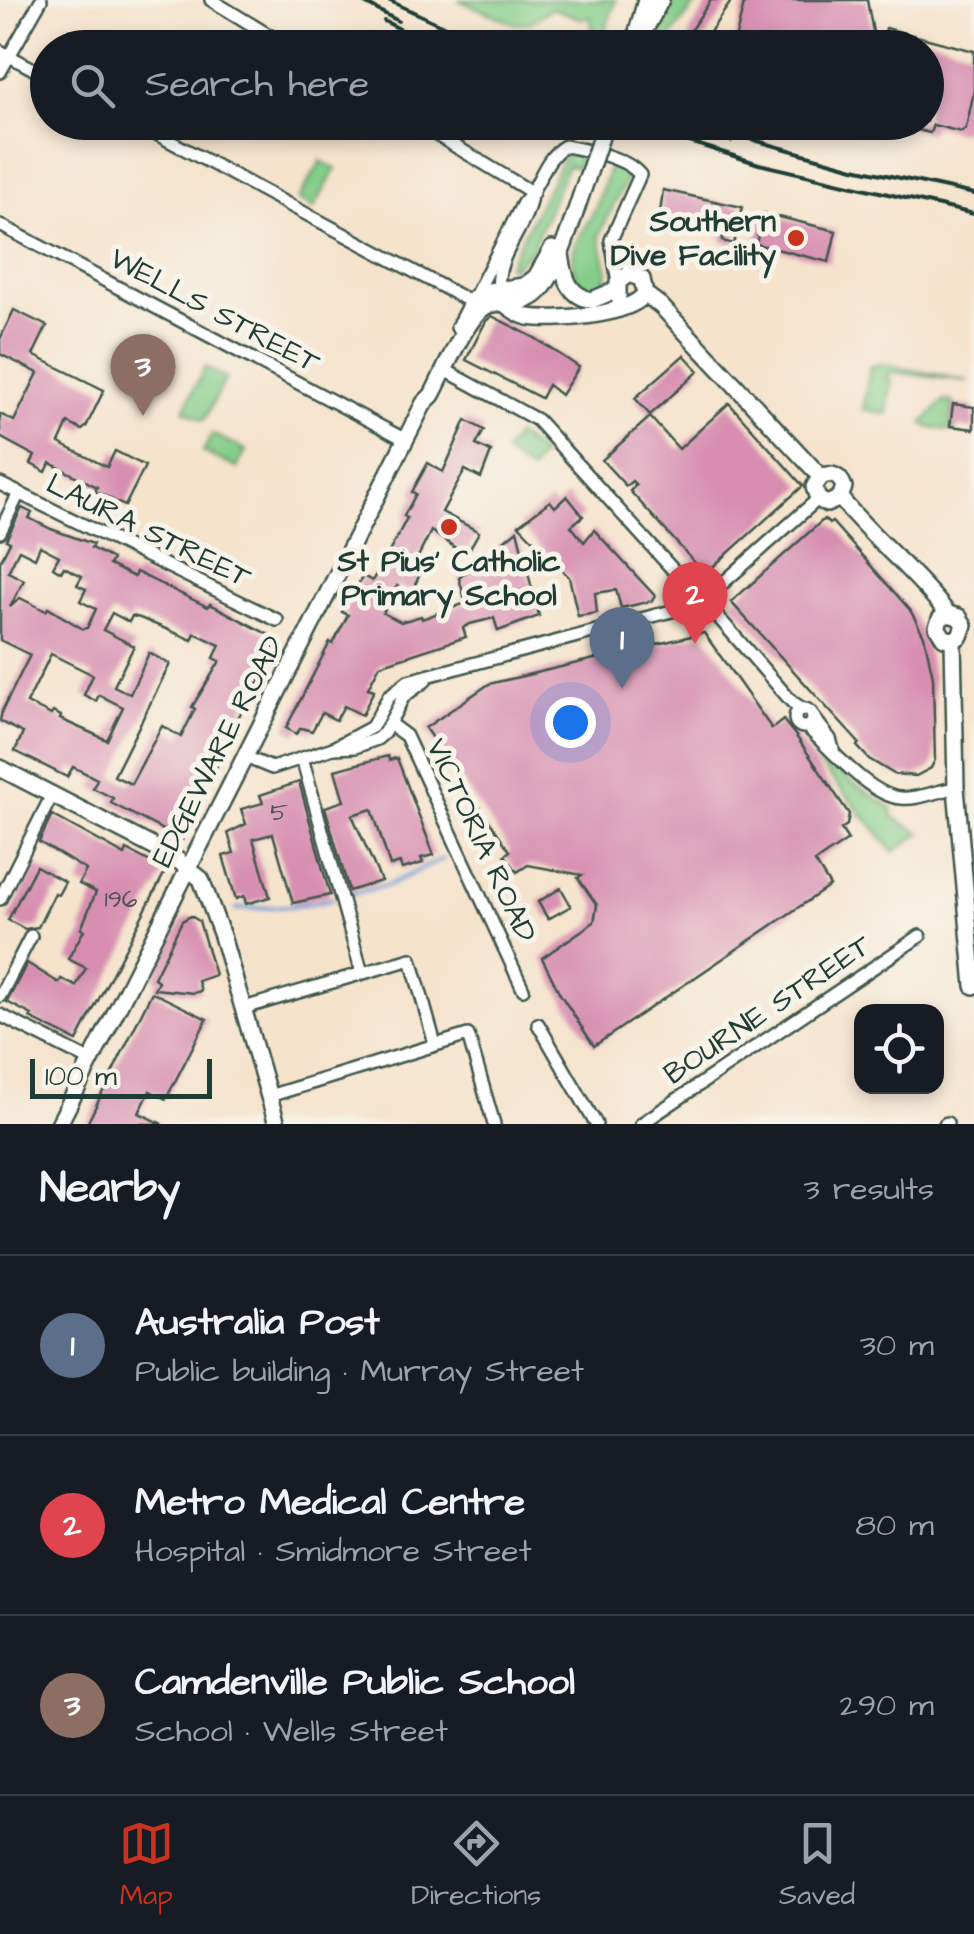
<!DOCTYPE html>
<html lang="en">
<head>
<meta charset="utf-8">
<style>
  :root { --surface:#171b24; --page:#242831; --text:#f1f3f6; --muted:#9ea1a6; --line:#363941; --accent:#c8321e }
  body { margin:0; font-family:"Architects Daughter",sans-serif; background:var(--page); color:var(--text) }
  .controls { position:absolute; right:30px; bottom:30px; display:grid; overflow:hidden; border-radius:20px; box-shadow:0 5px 15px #0003 }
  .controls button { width:90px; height:90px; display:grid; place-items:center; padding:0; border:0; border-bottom:2px solid var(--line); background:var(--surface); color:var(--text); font:50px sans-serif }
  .scale { position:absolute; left:30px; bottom:25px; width:182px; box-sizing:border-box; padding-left:10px; border:5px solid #1f3d34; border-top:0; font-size:28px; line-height:35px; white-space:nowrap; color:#1f3d34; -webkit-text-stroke:8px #f7f3e8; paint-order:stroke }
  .you { position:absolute; left:570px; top:722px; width:35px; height:35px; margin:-25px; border:8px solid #fff; border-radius:50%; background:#1a73e8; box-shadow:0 0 0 15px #1a73e833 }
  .badge { display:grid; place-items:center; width:65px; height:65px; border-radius:50%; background:var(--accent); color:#fff; font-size:32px; font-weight:700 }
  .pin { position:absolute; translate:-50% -82px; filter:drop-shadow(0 2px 5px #0008) }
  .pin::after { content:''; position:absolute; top:52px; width:35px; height:30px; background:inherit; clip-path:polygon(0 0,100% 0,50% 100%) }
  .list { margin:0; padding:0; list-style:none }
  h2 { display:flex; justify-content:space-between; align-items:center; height:130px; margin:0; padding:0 40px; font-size:42px }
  h2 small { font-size:32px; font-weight:400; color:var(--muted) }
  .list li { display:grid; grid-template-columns:65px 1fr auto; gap:30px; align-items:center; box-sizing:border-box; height:180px; padding:0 40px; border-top:2px solid var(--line) }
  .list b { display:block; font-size:38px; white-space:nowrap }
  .list p { margin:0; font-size:32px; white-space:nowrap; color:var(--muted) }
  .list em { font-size:32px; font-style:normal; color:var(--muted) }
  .icon { flex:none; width:55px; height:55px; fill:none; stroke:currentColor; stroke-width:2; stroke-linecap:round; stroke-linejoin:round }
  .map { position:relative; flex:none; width:974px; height:1124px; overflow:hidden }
  .search { position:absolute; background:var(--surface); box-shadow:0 5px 15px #0003; left:30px; right:30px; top:30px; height:110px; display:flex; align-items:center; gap:25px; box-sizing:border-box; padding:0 35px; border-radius:55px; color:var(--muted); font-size:38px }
  .sheet { height:670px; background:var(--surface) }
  nav { display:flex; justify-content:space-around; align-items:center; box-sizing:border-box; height:140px; border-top:2px solid var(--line); background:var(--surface); font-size:28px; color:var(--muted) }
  nav a { display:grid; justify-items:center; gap:5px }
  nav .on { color:var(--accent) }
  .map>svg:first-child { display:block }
</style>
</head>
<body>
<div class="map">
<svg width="974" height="1124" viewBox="0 0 974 1124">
  <rect width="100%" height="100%" fill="#f7f3e8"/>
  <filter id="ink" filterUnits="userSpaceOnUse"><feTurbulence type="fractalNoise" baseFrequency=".01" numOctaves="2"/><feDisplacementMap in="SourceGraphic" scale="20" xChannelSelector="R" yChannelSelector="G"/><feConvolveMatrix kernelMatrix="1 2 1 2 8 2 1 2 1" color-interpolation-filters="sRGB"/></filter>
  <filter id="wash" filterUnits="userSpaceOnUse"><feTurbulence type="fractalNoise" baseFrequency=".0048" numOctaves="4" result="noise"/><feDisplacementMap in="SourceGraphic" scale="40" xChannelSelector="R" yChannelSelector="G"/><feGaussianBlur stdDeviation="2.25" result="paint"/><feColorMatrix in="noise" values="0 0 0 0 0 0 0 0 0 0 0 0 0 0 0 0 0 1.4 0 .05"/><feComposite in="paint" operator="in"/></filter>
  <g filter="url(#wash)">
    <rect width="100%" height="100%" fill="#f5e3cc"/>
    <g fill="#84cd89" stroke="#52855e" stroke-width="2.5">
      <polygon points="458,0 616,0 603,37 592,30 591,17 582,19 552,8 531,22 516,24"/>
      <polygon points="675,0 699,0 663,47 655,47"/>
      <polygon points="569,153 581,155 577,168 567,165 532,249 512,268 508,265 563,158"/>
      <polygon points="321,161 336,169 314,208 298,200"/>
      <polygon points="610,165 624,169 627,179 599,235 608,272 602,289 586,294 573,281 577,278 572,264 575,244 595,210"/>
      <polygon points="883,364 968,381 888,372 887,379 892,380 887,414 863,409 870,366"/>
      <polygon points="205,367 226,378 204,420 184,410"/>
      <polygon points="944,401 953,402 950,426 956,427 954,431 928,427 923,423"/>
      <polygon points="212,434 246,450 237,468 203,452"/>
      <polygon points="516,435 542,454 530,472 504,453"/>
      <polygon points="824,754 851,782 892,808 893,817 921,833 894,852 819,763"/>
    </g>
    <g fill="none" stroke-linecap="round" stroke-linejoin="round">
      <g stroke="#6e9dd7" stroke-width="4">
        <polyline points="347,895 388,885 443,859"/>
        <polyline points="236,909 291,906 333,899"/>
      </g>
    </g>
    <g id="blocks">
      <g fill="#d78eb0" fill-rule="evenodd">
        <polygon points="711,0 732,0 699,48 688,48 690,31"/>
        <polygon points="745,0 867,0 876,48 733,48"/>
        <polygon points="886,28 974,51 974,91 966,128 961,132 933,125 930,133 901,126 902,122 926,122 926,48 881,48"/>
        <polygon points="663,190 742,207 734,244 722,241 723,235 659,221"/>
        <polygon points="763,213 836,231 829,262 756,244"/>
        <polygon points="14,310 47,326 33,355 104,390 86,427 82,430 68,423 59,443 107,467 115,451 145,466 125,506 95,491 97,487 50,463 46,472 31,464 35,456 0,437 0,414 14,421 38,373 0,354 0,339"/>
        <polygon points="492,316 535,338 579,367 561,395 548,385 541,398 466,360 486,321"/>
        <polygon points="684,355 699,371 650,415 635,398"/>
        <polygon points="729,403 803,486 705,574 630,491 636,485 632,481 626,486 602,460 650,417 679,449"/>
        <polygon points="953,404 974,407 974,429 950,426"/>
        <polygon points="466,420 484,430 476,445 491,452 481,478 465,470 442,512 479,532 466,555 431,531 414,565 420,574 411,593 397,586 383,613 401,622 421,616 422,619 466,603 459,578 517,530 539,616 498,631 494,618 470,624 463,628 466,637 380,665 368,688 374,690 362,715 344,706 336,720 322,713 312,731 301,728 296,734 286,728 330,642 333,644 348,615 342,612 363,576 372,581 387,556 407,518 404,516 416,494 412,492 428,463 443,472"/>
        <polygon points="567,496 583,516 571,526 584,542 594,530 655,596 652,601 621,608 616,590 595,593 597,613 578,616 569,577 519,525 550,501 555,507"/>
        <path d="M 22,508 L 32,513 L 29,518 L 51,529 L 93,544 L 91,548 L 112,559 L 109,565 L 134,577 L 136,572 L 208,607 L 210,604 L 279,640 L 267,663 L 270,664 L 239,716 L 218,764 L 197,799 L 192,812 L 196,814 L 182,840 L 111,803 L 113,798 L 93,788 L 97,779 L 73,767 L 67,777 L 15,751 L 23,733 L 0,721 L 2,711 L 30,655 L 0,640 L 0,562 L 10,542 L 6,540 ZM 40,546 L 59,556 L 53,567 L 61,572 L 64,567 L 82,576 L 77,585 L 86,589 L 80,601 L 96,609 L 87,628 L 83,629 L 48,608 L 46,611 L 20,598 L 10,607 L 24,580 L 8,572 L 19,550 L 35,558 ZM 112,613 L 129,622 L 132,616 L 140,618 L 192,640 L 195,633 L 220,645 L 214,658 L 220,661 L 192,707 L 195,709 L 181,737 L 162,726 L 131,784 L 114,776 L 170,664 L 149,653 L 130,694 L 114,686 L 134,646 L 103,630 ZM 51,654 L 93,675 L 84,695 L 96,701 L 99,695 L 123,707 L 107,740 L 60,719 L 61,716 L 53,712 L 51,715 L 27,703 Z"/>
        <polygon points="824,519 829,524 832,522 910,610 924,636 933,677 935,760 931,768 916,776 894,774 869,759 857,746 859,743 731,602"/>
        <polygon points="704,633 772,729 783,720 796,736 849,814 847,825 841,829 848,840 815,862 830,886 594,1046 560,994 542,958 594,922 597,905 578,878 582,875 528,865 517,872 505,855 510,851 425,728 489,684"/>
        <polygon points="388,756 389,760 397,758 434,855 421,858 423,863 402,869 400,863 390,866 372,809 352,815 381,881 349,891 325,807 344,801 335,770"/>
        <polygon points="299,782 330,895 293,903 273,834 253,839 270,897 246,904 244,896 236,899 223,856 234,853 228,833 246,824 241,809 263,803 260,795"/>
        <polygon points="52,815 125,855 127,850 166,870 77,1041 30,1018 32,1015 7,1002 27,963 59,983 61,979 76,986 86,968 68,959 84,930 81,929 96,892 79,884 86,870 39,842"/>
        <polygon points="36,866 65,882 58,895 55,893 38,927 25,929 8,920"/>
        <polygon points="561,888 571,906 548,919 538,902"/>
        <polygon points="191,916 199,921 215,975 198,981 201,991 194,993 154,989 158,981 154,978 182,921"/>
        <polygon points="152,992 207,1019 166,1099 150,1091 139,1113 162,1124 87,1124"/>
      </g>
    </g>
  </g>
  <g filter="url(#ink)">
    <use href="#blocks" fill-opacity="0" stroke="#3f564b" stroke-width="2.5"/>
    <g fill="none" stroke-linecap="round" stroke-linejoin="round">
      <defs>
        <g id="street">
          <polyline points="211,0 290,48"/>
          <polyline points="0,51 48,77"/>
          <polyline points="0,72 41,0"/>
          <polyline points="134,122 471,302"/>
          <polyline points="415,122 533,193"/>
          <polyline points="0,225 406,440"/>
          <polyline points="612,247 639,276"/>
          <path d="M 499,291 C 494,255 527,230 531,195"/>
          <path d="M 474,298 L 523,203 C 540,187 543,158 565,146 C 587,150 626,157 640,175 L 611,240 L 618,282"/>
          <polyline points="445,370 537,420 694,593"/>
          <polyline points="0,484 277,620"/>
          <polyline points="0,532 19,493"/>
          <polyline points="714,591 818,499"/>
          <polyline points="712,610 792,702 803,709"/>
          <circle cx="804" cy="718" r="9"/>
          <polyline points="812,715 830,739 833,749"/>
          <polyline points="390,724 406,736 523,989"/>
          <path d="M 807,727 C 830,748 870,796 901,798 C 919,800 938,790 956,788"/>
          <polyline points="333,748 372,727 389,696 408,681 694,605"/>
          <polyline points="245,757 272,768 333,748 355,747 377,739 384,733 404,696 425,681"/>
          <polyline points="302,758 362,973"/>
          <polyline points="0,899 52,795"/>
          <polyline points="0,996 31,936"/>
          <polyline points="244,1008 411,959 435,1044"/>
          <polyline points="0,1015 91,1061"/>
          <polyline points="538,1024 596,1124"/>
          <polyline points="269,1096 468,1035 494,1124"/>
          <polyline points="641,1124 920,936"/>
          <polyline points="945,1124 947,1123"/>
        </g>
        <g id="secondary">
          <polyline points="635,39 646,0"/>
          <polyline points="635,48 661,0"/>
          <path d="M 561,254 C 564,276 568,296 592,300 L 616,290"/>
          <polyline points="645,294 661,306 821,477"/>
          <polyline points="618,297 618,282 629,274 642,279 645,294"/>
          <path d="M 506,305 C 513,310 519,315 528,317 C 554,321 629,316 645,294"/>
          <polyline points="459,327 474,298 489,291 524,286 536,277 552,249"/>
          <polyline points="821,477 814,487 818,499 827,504 840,498"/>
          <path d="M 821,477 C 832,472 840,476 844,487 L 840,498"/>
          <path d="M 840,498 C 874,540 916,572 948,614"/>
          <polyline points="948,614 959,617 964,625 960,636 953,640"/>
          <polyline points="948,614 940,619 937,627 944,638 953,640"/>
          <polyline points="953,640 956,788 974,986"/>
          <polyline points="0,768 175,858 201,879 222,936 277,1124"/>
          <path d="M 59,1124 L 424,403 L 432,395 C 443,375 468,312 489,305 C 507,300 525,307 540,291 C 559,271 576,207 587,178"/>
        </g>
      </defs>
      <use href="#street" stroke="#3f564b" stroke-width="16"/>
      <use href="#secondary" stroke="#3f564b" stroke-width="20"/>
      <use href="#street" stroke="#fff" stroke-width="11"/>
      <use href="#secondary" stroke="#fff" stroke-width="15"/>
      <g stroke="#1f3d34" stroke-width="4">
        <polyline points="359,0 398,21"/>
        <polyline points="388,0 490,48"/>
        <polyline points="384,21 437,48"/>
        <polyline points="627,122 759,164 974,214"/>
        <polyline points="672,122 731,141"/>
        <polyline points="718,130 854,168 974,194"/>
      </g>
      <defs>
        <polyline id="secondary-bridge" points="587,178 606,122"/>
      </defs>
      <use href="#secondary-bridge" stroke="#3f564b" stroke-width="20" stroke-linecap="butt"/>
      <use href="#secondary-bridge" stroke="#fff" stroke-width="15"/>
    </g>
  </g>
  <g fill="#c8321e" stroke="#f7f3e8" stroke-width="4">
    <circle cx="796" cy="238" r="10"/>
    <circle cx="449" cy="527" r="10"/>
  </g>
  <g text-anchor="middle" stroke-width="10" stroke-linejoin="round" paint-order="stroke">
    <g font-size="25" fill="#4d5153">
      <text x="279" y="820">5</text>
      <text x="121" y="907">196</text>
    </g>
    <g font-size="30" font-weight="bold" fill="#1f3d34" stroke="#f7f3e8" text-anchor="end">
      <text x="776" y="231">Southern<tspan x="776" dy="34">Dive Facility</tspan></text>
      <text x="449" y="571" text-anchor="middle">St Pius' Catholic<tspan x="449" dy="34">Primary School</tspan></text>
    </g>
    <g font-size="30" fill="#1f3d34" stroke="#f7f3e8">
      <text transform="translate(215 310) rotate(28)" y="10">WELLS STREET</text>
      <text transform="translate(149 530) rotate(26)" y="10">LAURA STREET</text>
      <text transform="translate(217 751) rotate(-63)" y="10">EDGEWARE ROAD</text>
      <text transform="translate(482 840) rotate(65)" y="10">VICTORIA ROAD</text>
      <text transform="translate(767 1009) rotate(-34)" y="10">BOURNE STREET</text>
    </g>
  </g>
</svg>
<div class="controls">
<button><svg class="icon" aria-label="locate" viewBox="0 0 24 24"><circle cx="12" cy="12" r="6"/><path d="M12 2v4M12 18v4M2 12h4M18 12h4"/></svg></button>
</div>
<div class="scale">100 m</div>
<div class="you"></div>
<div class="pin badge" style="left:622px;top:689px;background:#5c6f8a">1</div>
<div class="pin badge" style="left:695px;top:644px;background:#e0444e">2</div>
<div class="pin badge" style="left:143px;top:416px;background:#8d6e63">3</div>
<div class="search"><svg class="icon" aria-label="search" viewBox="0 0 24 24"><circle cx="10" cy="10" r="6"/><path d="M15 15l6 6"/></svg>Search here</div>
</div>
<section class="sheet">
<h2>Nearby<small>3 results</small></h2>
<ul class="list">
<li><span class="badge" style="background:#5c6f8a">1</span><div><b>Australia Post</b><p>Public building · Murray Street</p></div><em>30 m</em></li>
<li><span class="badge" style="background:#e0444e">2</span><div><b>Metro Medical Centre</b><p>Hospital · Smidmore Street</p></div><em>80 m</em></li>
<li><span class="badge" style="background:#8d6e63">3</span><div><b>Camdenville Public School</b><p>School · Wells Street</p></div><em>290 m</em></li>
</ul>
</section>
<nav>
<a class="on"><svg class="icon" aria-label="map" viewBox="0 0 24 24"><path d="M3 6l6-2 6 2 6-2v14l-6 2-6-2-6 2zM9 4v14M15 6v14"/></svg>Map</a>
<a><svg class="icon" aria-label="directions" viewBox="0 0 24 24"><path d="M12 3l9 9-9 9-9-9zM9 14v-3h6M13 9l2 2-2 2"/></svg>Directions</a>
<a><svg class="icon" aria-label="saved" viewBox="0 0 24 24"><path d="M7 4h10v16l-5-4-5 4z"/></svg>Saved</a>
</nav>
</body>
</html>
